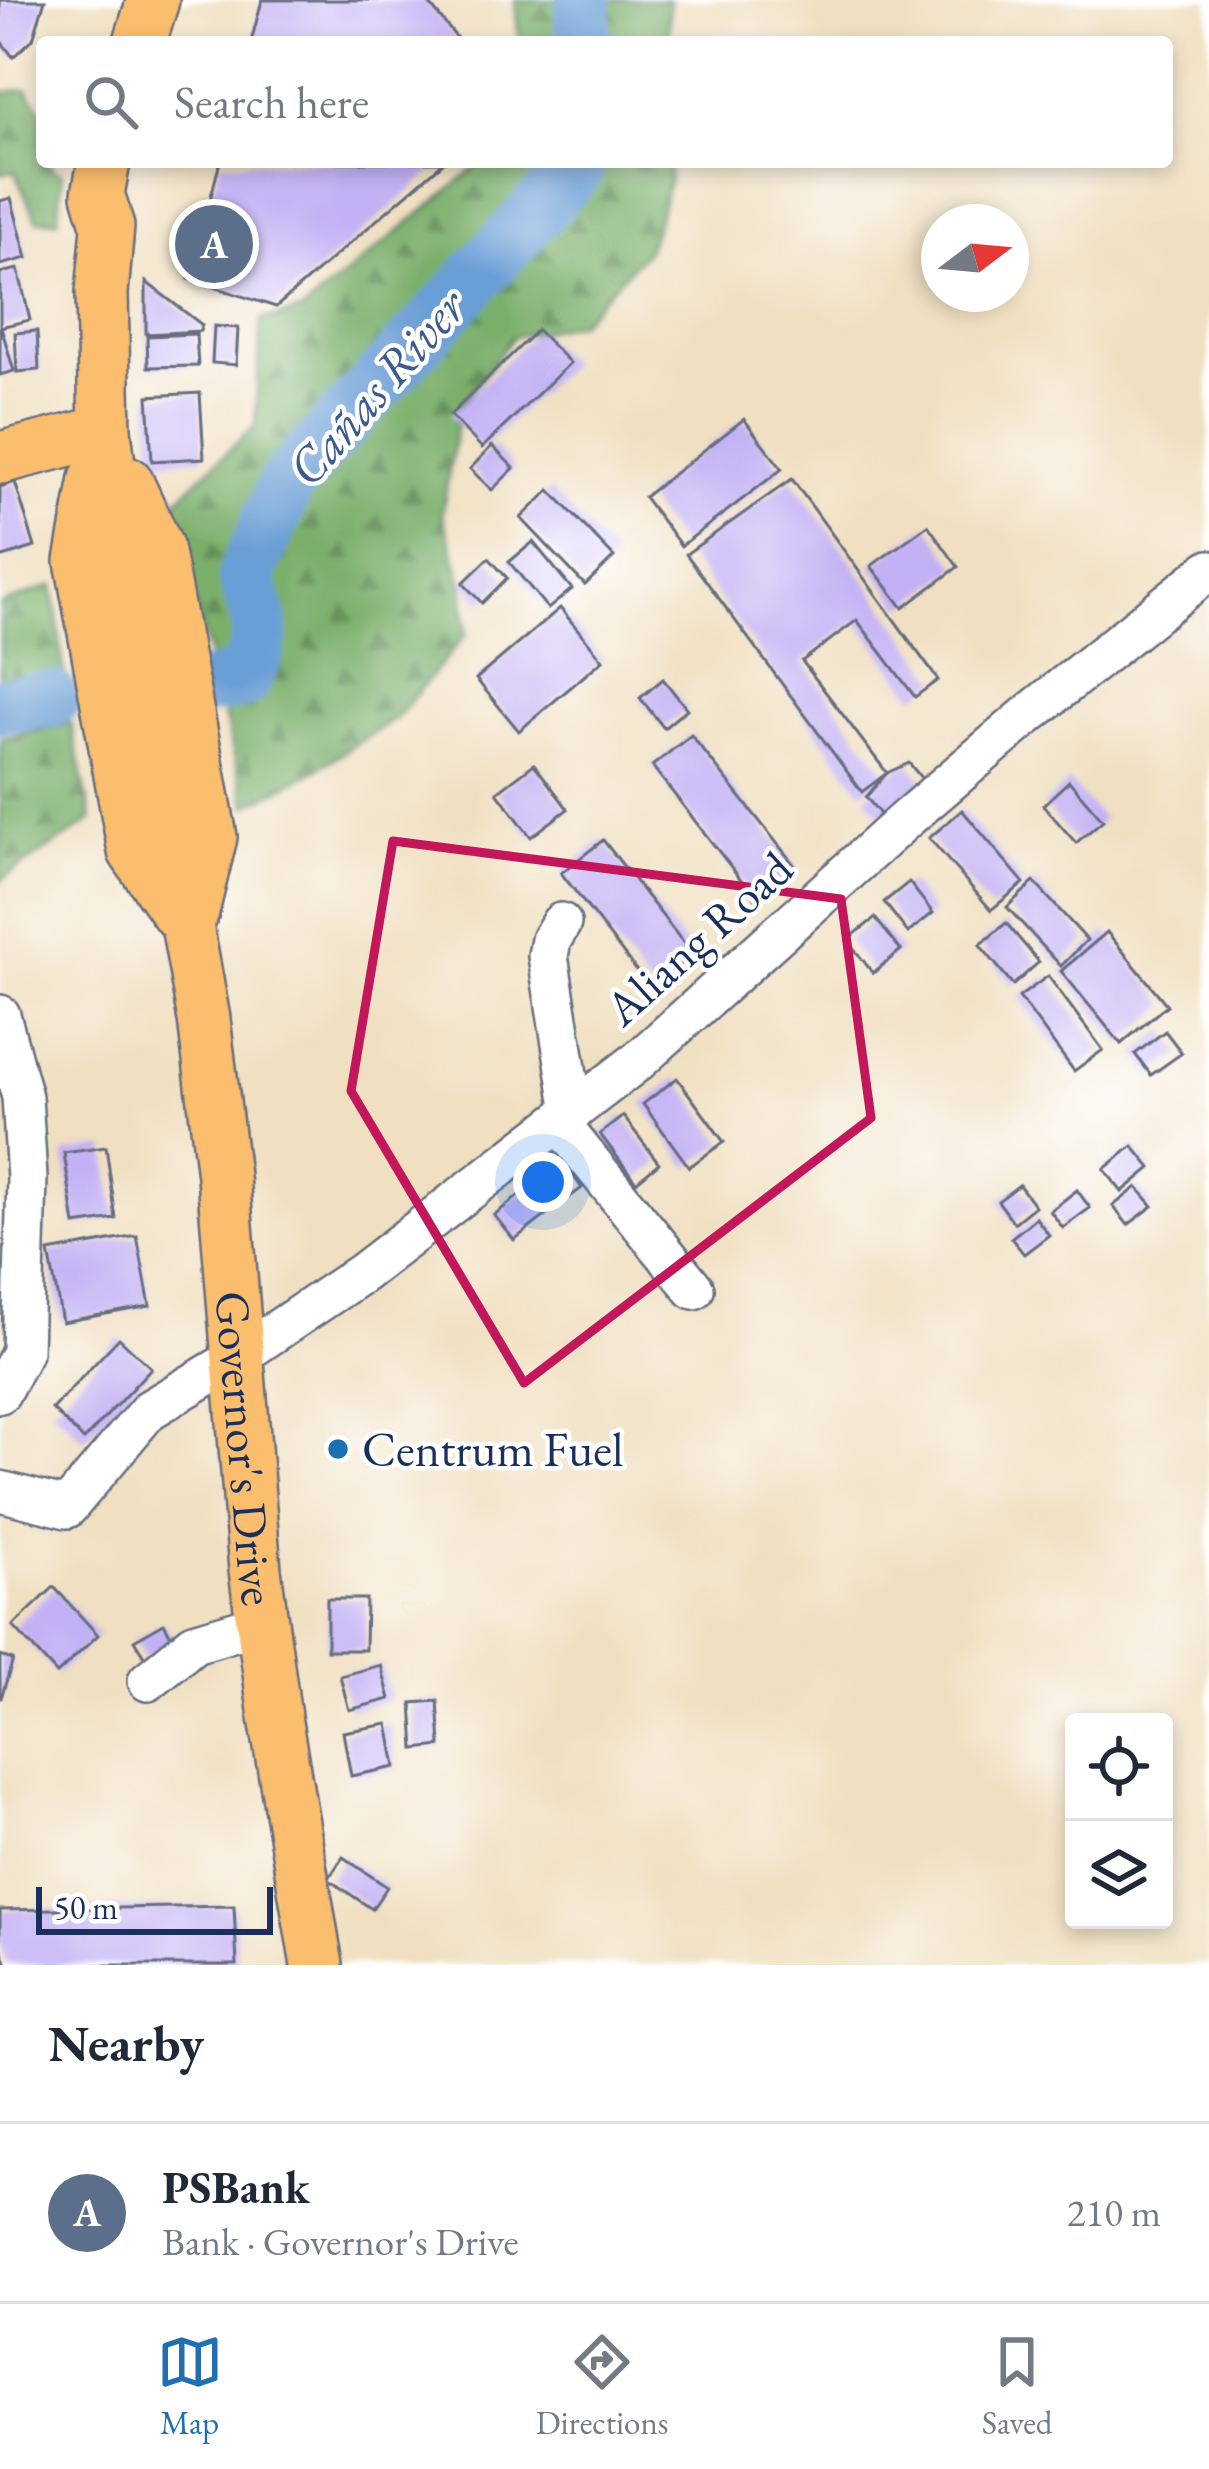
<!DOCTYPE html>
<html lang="en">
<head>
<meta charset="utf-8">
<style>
  :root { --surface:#fff; --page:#f2f2f3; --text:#1f2937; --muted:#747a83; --line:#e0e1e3; --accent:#1f6fb2 }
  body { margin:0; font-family:"EB Garamond",serif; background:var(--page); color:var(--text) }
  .controls { position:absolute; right:36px; bottom:36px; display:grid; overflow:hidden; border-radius:12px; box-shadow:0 6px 18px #0003 }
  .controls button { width:108px; height:108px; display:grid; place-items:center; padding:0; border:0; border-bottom:3px solid var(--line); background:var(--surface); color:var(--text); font:60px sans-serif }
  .compass { position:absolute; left:921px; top:204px; width:108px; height:108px; border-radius:50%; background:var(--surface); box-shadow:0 6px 18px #0003; rotate:74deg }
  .scale { position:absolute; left:36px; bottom:30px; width:237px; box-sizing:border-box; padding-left:12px; border:6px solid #1b2f5e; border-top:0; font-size:33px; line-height:42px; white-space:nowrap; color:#1b2f5e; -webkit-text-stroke:9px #fff; paint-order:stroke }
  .you { position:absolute; left:543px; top:1182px; width:42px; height:42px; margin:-30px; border:9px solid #fff; border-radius:50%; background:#1a73e8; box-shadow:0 0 0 18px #1a73e833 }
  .badge { display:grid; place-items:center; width:78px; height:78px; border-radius:50%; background:var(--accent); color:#fff; font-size:39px; font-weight:700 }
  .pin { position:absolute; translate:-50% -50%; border:6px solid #fff; box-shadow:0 3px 12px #0006 }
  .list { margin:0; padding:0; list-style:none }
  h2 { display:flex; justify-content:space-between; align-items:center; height:156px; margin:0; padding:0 48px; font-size:51px }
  h2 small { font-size:39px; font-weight:400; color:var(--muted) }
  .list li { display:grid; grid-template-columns:78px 1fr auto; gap:36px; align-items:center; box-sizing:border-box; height:180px; padding:0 48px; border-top:3px solid var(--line) }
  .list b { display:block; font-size:45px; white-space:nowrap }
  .list p { margin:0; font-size:39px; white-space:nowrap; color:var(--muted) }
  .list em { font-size:39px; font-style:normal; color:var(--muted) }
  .icon { flex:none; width:66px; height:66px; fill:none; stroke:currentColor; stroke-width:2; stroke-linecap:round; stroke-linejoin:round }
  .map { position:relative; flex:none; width:1209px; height:1965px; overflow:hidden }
  .search { position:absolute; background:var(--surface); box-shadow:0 6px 18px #0003; left:36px; right:36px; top:36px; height:132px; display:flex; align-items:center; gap:30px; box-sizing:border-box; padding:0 42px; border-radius:12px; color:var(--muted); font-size:45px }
  .sheet { height:336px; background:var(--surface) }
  nav { display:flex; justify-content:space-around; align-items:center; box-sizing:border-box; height:168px; border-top:3px solid var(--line); background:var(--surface); font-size:33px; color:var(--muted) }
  nav a { display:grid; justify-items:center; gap:6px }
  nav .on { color:var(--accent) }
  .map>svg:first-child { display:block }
</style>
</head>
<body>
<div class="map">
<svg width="1209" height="1965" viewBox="0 0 1209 1965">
  <defs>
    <pattern id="forest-firs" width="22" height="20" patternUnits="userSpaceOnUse" patternTransform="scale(3)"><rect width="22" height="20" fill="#7aaf6a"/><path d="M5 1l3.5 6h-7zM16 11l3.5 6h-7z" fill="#638f5a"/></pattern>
  </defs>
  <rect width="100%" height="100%" fill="#fff"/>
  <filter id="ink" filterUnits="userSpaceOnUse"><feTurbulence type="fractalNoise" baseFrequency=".00833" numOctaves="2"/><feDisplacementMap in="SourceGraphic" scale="24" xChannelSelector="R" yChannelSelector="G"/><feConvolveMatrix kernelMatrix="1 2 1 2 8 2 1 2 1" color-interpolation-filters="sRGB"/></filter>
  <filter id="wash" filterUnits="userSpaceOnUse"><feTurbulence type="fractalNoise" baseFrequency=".004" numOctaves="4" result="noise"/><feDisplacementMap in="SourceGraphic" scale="48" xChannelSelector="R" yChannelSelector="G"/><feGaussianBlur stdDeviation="2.7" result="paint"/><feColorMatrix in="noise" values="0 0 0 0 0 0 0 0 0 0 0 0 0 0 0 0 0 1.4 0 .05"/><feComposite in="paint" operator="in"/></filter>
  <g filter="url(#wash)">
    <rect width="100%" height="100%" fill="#f0dfc0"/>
    <g fill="url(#forest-firs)" stroke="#4a6f64" stroke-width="3">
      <polygon points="515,0 669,0 669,42 519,42"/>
      <polygon points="27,89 42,111 42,162 51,162 50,167 63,174 58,220 37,220 14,171 0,174 0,93"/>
      <polygon points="483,162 669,162 669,182 648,249 578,323 513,337 460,405 442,514 463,583 466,634 396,718 314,771 247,806 171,505 255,426 261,320 302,311"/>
      <polygon points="53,585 65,679 0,690 0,605"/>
      <polygon points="71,723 92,820 0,881 0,739"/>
    </g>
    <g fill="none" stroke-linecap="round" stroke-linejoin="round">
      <g stroke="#6a9ed6" stroke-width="57">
        <polyline points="582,42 584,0"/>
        <path d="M 213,686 L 241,681 C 269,637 261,624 246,576 L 287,482 L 575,170 L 576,162"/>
        <polyline points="0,706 52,699"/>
      </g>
    </g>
    <g id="blocks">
      <g fill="#c2b1f4">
        <polygon points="0,0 45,0 33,39 13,57 0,40"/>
        <polygon points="262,0 426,0 460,42 251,42"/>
        <polygon points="220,162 444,162 276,307 189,279"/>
        <polygon points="11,198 27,258 0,265 0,201"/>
        <polygon points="18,269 30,320 0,327 0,273"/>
        <polygon points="146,282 202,325 200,331 146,334"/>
        <polygon points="214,326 238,328 236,365 212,363"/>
        <polygon points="1,327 14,371 0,375 0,328"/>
        <polygon points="537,330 570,363 482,448 450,415"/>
        <polygon points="37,331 39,370 17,372 15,333"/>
        <polygon points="196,334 198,366 148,367 147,336"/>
        <polygon points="200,393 204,458 152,461 148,396"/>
        <polygon points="744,419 782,469 681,546 644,497"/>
        <polygon points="492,446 514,468 492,490 470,469"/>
        <polygon points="792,479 938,680 915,697 857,620 802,661 887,773 862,792 686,554"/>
        <polygon points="15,482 35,547 0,558 0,487"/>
        <polygon points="550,490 614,557 585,585 521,518"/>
        <polygon points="928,525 958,567 903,608 871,566"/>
        <polygon points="533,542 572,589 548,609 509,562"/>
        <polygon points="489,558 507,578 482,603 463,583"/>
        <polygon points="560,608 603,660 519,731 476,679"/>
        <polygon points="663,679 687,709 664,728 640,698"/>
        <polygon points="691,735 796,867 756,899 652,766"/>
        <polygon points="909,763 927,785 884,819 866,797 887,773"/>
        <polygon points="534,764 568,809 531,837 497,792"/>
        <polygon points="1069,781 1103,820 1076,843 1043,805"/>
        <polygon points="962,810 1024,883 991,910 929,838"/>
        <polygon points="603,840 693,955 650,988 561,873"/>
        <polygon points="909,882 933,913 908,933 884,902"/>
        <polygon points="1034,882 1087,940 1061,966 1007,907"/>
        <polygon points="875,918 901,950 873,973 847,940"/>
        <polygon points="1006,923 1039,962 1013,985 980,945"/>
        <polygon points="1107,932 1167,1005 1121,1044 1061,971"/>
        <polygon points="1048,976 1103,1050 1074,1071 1019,997"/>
        <polygon points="1165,1031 1182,1053 1151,1075 1135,1054"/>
        <polygon points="677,1078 724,1142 689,1167 643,1104"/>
        <polygon points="623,1116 659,1163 636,1182 600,1134"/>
        <polygon points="1133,1146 1151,1168 1122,1192 1104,1169"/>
        <polygon points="106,1147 116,1219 75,1225 64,1153"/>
        <polygon points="563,1162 582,1188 514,1240 494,1215"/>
        <polygon points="1019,1185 1035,1206 1014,1223 998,1201"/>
        <polygon points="1137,1187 1153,1206 1128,1225 1113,1206"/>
        <polygon points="1077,1190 1090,1208 1063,1228 1050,1211"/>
        <polygon points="1036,1218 1049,1235 1024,1254 1011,1238"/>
        <polygon points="137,1236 150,1306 62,1322 49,1252"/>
        <polygon points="119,1338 151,1368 84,1440 52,1409"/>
        <polygon points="54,1587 98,1635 57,1674 13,1626"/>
        <polygon points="327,1599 366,1599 365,1650 327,1650"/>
        <polygon points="164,1623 175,1643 146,1659 134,1640"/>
        <polygon points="0,1656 13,1660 1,1698 0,1698"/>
        <polygon points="381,1665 390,1699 349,1710 340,1676"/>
        <polygon points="438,1701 441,1746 415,1749 412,1703"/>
        <polygon points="388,1724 396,1767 351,1776 343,1732"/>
        <polygon points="343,1857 387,1887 372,1909 328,1879"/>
        <polygon points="234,1906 237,1965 7,1965 0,1944 0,1910"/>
      </g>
    </g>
  </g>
  <g filter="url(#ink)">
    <use href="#blocks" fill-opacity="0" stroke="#666d80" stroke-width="3"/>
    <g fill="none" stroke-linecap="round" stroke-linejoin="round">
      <defs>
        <g id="minor">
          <polyline points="561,923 551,940 548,956 573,1112"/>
          <polyline points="0,1015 22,1097 27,1178 22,1352 0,1393"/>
          <polyline points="559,1123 694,1289"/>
          <polyline points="0,1491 67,1508 149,1410 236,1358 362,1273 638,1061 906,819 1029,714 1209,570"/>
          <polyline points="148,1681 194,1643 262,1623"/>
        </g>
        <g id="major">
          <polyline points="140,42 153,0"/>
          <path id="s1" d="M 104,162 L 98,194 L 108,227 L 102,293 L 105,431 L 120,554 L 204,1019 L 223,1176 L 255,1570 L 275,1717 L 317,1965"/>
          <polyline points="0,458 105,431"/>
          <polyline points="96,479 81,561 134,851 178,914"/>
          <polyline points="127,482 157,547 211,837 193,911"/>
        </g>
      </defs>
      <use href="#minor" stroke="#666d80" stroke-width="44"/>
      <use href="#major" stroke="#666d80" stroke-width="56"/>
      <use href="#minor" stroke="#fff" stroke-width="39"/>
      <use href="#major" stroke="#fbbd6e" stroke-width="51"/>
    </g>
  </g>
  <path fill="none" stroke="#c2185b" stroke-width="9" stroke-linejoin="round" d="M 393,841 L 841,899 L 871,1118 L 524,1383 L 351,1091 Z"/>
  <circle fill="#1f6fb2" stroke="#fff" stroke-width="4.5" cx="338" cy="1449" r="12"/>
  <g text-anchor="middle" stroke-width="9" stroke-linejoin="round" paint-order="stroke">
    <g font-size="48" fill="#1b2f5e" stroke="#fff">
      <text transform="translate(698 938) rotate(-42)" y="17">Aliang Road</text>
      <text dy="17" stroke="none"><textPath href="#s1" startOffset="1299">Governor's Drive</textPath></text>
    </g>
    <g font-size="48" fill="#1b2f5e" stroke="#fff" text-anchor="start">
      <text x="362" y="1466">Centrum Fuel</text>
    </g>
    <g font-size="51" font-style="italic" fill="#3b5b8e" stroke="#fff">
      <text transform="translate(376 387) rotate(-49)" y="18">Cañas River</text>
    </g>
  </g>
</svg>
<div class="controls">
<button><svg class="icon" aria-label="locate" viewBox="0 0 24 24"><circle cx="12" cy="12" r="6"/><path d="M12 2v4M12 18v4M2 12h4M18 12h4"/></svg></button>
<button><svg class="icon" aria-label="layers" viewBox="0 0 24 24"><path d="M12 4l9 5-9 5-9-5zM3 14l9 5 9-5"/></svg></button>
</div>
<svg class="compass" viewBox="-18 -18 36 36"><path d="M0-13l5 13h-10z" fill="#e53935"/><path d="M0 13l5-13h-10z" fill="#747a83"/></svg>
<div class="scale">50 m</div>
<div class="you"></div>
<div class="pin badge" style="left:214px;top:244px;background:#5c6f8a">A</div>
<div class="search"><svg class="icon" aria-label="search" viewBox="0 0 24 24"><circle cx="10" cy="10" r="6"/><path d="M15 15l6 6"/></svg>Search here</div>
</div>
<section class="sheet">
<h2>Nearby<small></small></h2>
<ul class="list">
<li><span class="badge" style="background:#5c6f8a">A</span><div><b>PSBank</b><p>Bank · Governor's Drive</p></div><em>210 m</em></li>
</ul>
</section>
<nav>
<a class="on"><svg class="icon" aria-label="map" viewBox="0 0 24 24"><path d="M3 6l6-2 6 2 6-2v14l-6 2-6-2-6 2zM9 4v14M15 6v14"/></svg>Map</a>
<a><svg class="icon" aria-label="directions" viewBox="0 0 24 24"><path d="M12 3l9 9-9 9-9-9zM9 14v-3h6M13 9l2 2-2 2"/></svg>Directions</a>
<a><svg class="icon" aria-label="saved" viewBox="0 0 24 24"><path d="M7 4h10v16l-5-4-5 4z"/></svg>Saved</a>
</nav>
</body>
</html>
